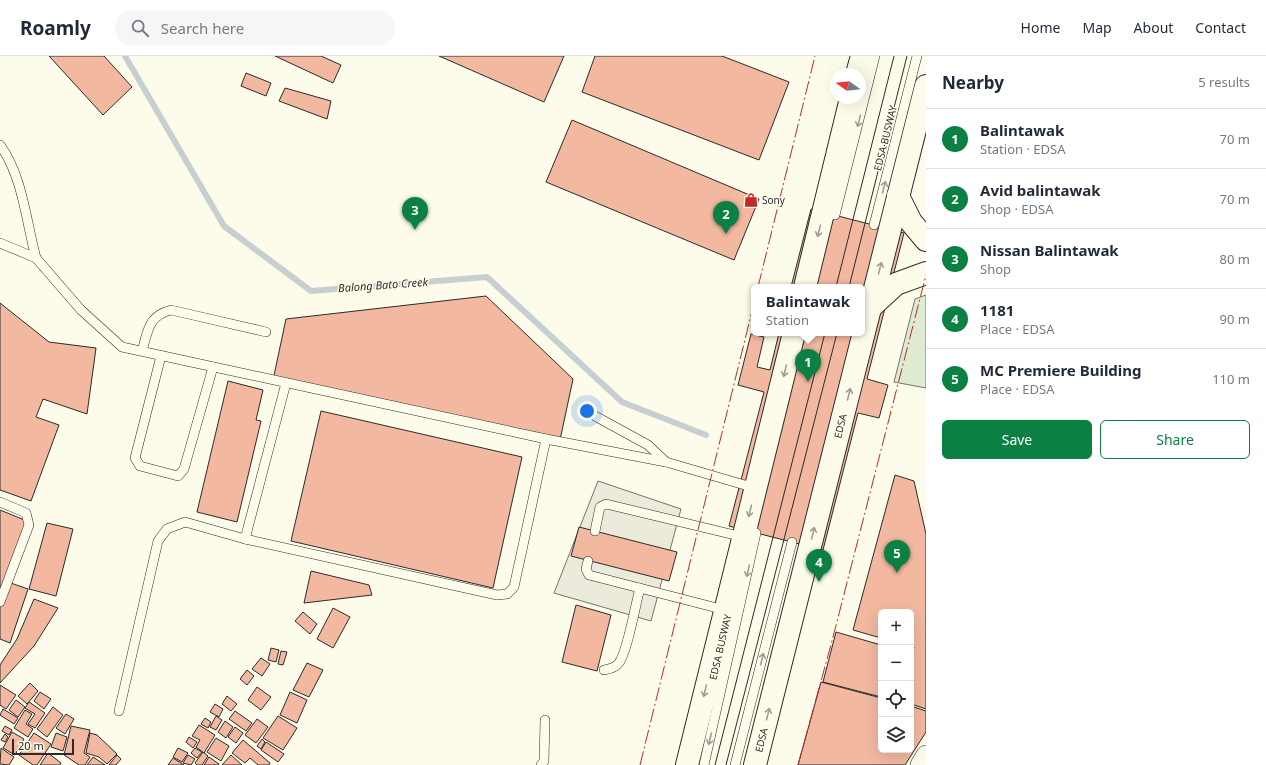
<!DOCTYPE html>
<html lang="en">
<head>
<meta charset="utf-8">
<style>
  :root { --surface:#fff; --page:#f6f6f7; --text:#1f2937; --muted:#747a83; --line:#e0e1e3; --accent:#0b8043 }
  body { margin:0; font-family:"Noto Sans",sans-serif; background:var(--page); color:var(--text) }
  .controls { position:absolute; right:12px; bottom:12px; display:grid; overflow:hidden; border-radius:6px; box-shadow:0 4px 16px #0002 }
  .controls button { width:36px; height:36px; display:grid; place-items:center; padding:0; border:0; border-bottom:1px solid var(--line); background:var(--surface); color:var(--text); font:20px sans-serif }
  .compass { position:absolute; left:830px; top:12px; width:36px; height:36px; border-radius:50%; background:var(--surface); box-shadow:0 4px 16px #0002; rotate:285deg }
  .scale { position:absolute; left:12px; bottom:10px; width:62px; box-sizing:border-box; padding-left:4px; border:2px solid #2b2b2b; border-top:0; font-size:11px; line-height:14px; white-space:nowrap; color:#2b2b2b; -webkit-text-stroke:3px #fdfbea; paint-order:stroke }
  .you { position:absolute; left:587px; top:355px; width:14px; height:14px; margin:-10px; border:3px solid #fff; border-radius:50%; background:#1a73e8; box-shadow:0 0 0 6px #1a73e833 }
  .badge { display:grid; place-items:center; width:26px; height:26px; border-radius:50%; background:var(--accent); color:#fff; font-size:13px; font-weight:700 }
  .pin { position:absolute; translate:-50% -33px; filter:drop-shadow(0 1px 2px #0008) }
  .pin::after { content:''; position:absolute; top:21px; width:14px; height:12px; background:inherit; clip-path:polygon(0 0,100% 0,50% 100%) }
  .popup { position:absolute; left:751px; top:228px; width:114px; height:52px; box-sizing:border-box; display:grid; place-content:center; border-radius:6px; background:var(--surface); filter:drop-shadow(0 1px 3px #0005); font-size:13px; white-space:nowrap; color:var(--muted) }
  .popup b { font-size:15px; color:var(--text) }
  .popup::after { content:''; position:absolute; left:50%; top:100%; margin-left:-8px; border:8px solid transparent; border-top-color:var(--surface) }
  .list { margin:0; padding:0; list-style:none }
  h2 { display:flex; justify-content:space-between; align-items:center; height:52px; margin:0; padding:0 16px; font-size:17px }
  h2 small { font-size:13px; font-weight:400; color:var(--muted) }
  .list li { display:grid; grid-template-columns:26px 1fr auto; gap:12px; align-items:center; box-sizing:border-box; height:60px; padding:0 16px; border-top:1px solid var(--line) }
  .list b { display:block; font-size:15px; white-space:nowrap }
  .list p { margin:0; font-size:13px; white-space:nowrap; color:var(--muted) }
  .list em { font-size:13px; font-style:normal; color:var(--muted) }
  .actions { display:flex; gap:8px; padding:12px 16px }
  .actions a { flex:1; padding:9px 0; border:1px solid var(--accent); border-radius:6px; text-align:center; font-size:14px; color:var(--accent) }
  .actions .main { background:var(--accent); color:#fff }
  .icon { flex:none; width:22px; height:22px; fill:none; stroke:currentColor; stroke-width:2; stroke-linecap:round; stroke-linejoin:round }
  .map { position:relative; flex:none; width:926px; height:709px; overflow:hidden }
  header { display:flex; align-items:center; gap:24px; box-sizing:border-box; height:56px; padding:0 20px; background:var(--surface); border-bottom:1px solid var(--line) }
  header strong { font-size:19px }
  nav { display:flex; gap:22px; margin-inline-start:auto; font-size:14px }
  .search { width:280px; height:36px; background:var(--page); display:flex; align-items:center; gap:10px; box-sizing:border-box; padding:0 14px; border-radius:22px; color:var(--muted); font-size:15px }
  main { display:flex }
  aside { flex:1; background:var(--surface) }
  .map>svg:first-child { display:block }
</style>
</head>
<body>
<header>
<strong>Roamly</strong>
<div class="search"><svg class="icon" aria-label="search" viewBox="0 0 24 24"><circle cx="10" cy="10" r="6"/><path d="M15 15l6 6"/></svg>Search here</div>
<nav><a>Home</a><a>Map</a><a>About</a><a>Contact</a></nav>
</header>
<main>
<div class="map">
<svg width="926" height="709" viewBox="0 0 926 709">
  <rect width="100%" height="100%" fill="#fdfbea"/>
  <polygon fill="#deebd1" stroke="#74746e" points="926,239 926,332 894,326 915,243"/>
  <polygon fill="#eceadb" stroke="#74746e" points="598,425 681,453 651,565 554,537"/>
  <g fill="none" stroke-linecap="round" stroke-linejoin="round">
    <polyline stroke="#c7d0d0" stroke-width="6" points="125,0 224,170 311,235 487,221 622,346 706,379"/>
  </g>
  <g fill="#f2b8a0" stroke="#2b2b2b">
    <polygon points="49,0 104,0 132,31 103,59"/>
    <polygon points="275,0 321,0 341,9 333,27"/>
    <polygon points="439,0 564,0 544,46"/>
    <polygon points="595,0 722,0 789,26 759,104 582,36"/>
    <polygon points="246,17 271,27 266,40 241,30"/>
    <polygon points="285,32 331,45 327,63 279,45"/>
    <polygon points="572,64 759,143 734,204 546,126"/>
    <polygon points="811,153 904,177 867,323 888,329 879,362 858,357 823,494 729,470 764,336 738,329 751,278 764,281 757,311 770,314 779,277 862,277 862,231 791,231"/>
    <polygon points="486,240 573,323 560,384 273,324 286,263"/>
    <polygon points="0,247 49,286 96,292 87,358 43,343 36,361 59,369 31,445 0,434"/>
    <polygon points="228,325 263,334 256,364 261,365 237,466 197,456"/>
    <polygon points="321,355 522,401 493,532 291,485"/>
    <polygon points="895,419 914,425 926,478 926,653 911,648 911,602 914,591 911,591 911,556 881,556 881,582 853,574"/>
    <polygon points="0,454 27,465 0,534"/>
    <polygon points="47,467 73,473 56,540 29,533"/>
    <polygon points="579,471 677,496 669,525 571,500"/>
    <polygon points="311,515 369,529 372,539 304,547"/>
    <polygon points="8,526 28,533 10,587 0,583 0,550"/>
    <polygon points="34,543 58,552 34,590 0,627 0,609 17,583"/>
    <polygon points="576,549 611,559 597,615 562,606"/>
    <polygon points="333,552 350,561 333,592 317,583"/>
    <polygon points="303,556 317,568 310,578 295,565"/>
    <polygon points="836,576 881,589 881,641 823,626"/>
    <polygon points="271,592 279,594 276,606 268,604"/>
    <polygon points="281,595 287,596 283,609 278,608"/>
    <polygon points="261,602 270,608 262,620 252,613"/>
    <polygon points="307,607 323,614 309,641 293,634"/>
    <polygon points="247,614 254,620 247,629 240,623"/>
    <polygon points="821,626 881,642 881,694 911,694 911,650 926,655 926,676 905,709 798,709"/>
    <polygon points="30,627 38,635 27,648 18,640"/>
    <polygon points="0,629 16,639 6,653 0,649"/>
    <polygon points="257,631 271,641 261,654 248,644"/>
    <polygon points="40,636 51,643 44,653 34,645"/>
    <polygon points="290,636 307,644 297,667 280,659"/>
    <polygon points="227,640 237,648 231,655 222,648"/>
    <polygon points="16,644 25,651 18,661 9,654"/>
    <polygon points="29,646 45,657 35,672 28,668 35,658 25,652"/>
    <polygon points="215,648 223,653 219,661 210,656"/>
    <polygon points="53,651 63,659 47,681 37,673"/>
    <polygon points="3,653 18,662 14,668 0,659"/>
    <polygon points="25,654 32,658 26,668 33,673 28,681 14,672"/>
    <polygon points="235,655 252,667 246,675 229,663"/>
    <polygon points="66,658 74,663 65,678 56,672"/>
    <polygon points="216,660 222,664 216,674 210,671"/>
    <polygon points="278,660 297,672 283,694 263,682"/>
    <polygon points="205,662 211,666 208,672 201,668"/>
    <polygon points="257,663 268,671 256,687 245,679"/>
    <polygon points="225,665 233,671 226,682 218,676"/>
    <polygon points="199,669 215,679 204,697 196,691 200,684 192,680"/>
    <polygon points="5,670 12,674 9,679 2,675"/>
    <polygon points="71,670 90,674 84,697 90,701 85,709 79,709 64,699"/>
    <polygon points="235,671 243,677 236,687 228,681"/>
    <polygon points="12,676 24,683 15,699 3,692"/>
    <polygon points="34,677 51,688 37,709 33,709 19,699"/>
    <polygon points="56,677 67,681 63,695 51,691"/>
    <polygon points="90,677 97,679 117,698 107,708 99,701 86,697"/>
    <polygon points="5,678 8,681 5,686 1,684"/>
    <polygon points="189,681 197,686 193,692 186,686"/>
    <polygon points="216,682 229,690 221,705 207,696"/>
    <polygon points="262,683 265,686 261,693 257,690"/>
    <polygon points="243,684 270,707 269,709 258,709 250,702 245,707 232,697"/>
    <polygon points="266,686 284,698 278,706 261,694"/>
    <polygon points="1,692 14,701 9,709 0,708"/>
    <polygon points="178,692 188,697 182,706 173,701"/>
    <polygon points="195,692 202,696 197,702 191,697"/>
    <polygon points="203,696 208,700 202,709 197,709 195,707"/>
    <polygon points="48,697 61,707 60,709 40,709"/>
    <polygon points="117,699 121,703 116,709 109,709"/>
    <polygon points="188,699 195,703 191,709 183,707"/>
    <polygon points="231,699 242,709 222,709"/>
    <polygon points="93,701 105,709 87,709"/>
    <polygon points="209,701 219,708 218,709 204,709"/>
    <polygon points="173,702 184,709 168,709"/>
  </g>
  <g fill="none" stroke-linecap="round" stroke-linejoin="round">
    <defs>
      <g id="lane">
        <path d="M 0,89 C 23,121 26,165 36,202"/>
        <polyline points="835,159 875,0"/>
        <polyline points="874,169 917,0"/>
        <polyline points="0,187 36,202 81,254 122,291 546,383 666,406 755,432"/>
        <path d="M 142,295 C 148,275 148,260 171,254 L 266,276"/>
        <polyline points="161,300 135,402 140,410 178,420 184,413 213,311"/>
        <polyline points="595,360 648,389 666,406"/>
        <polyline points="0,446 26,457 29,469 0,546"/>
        <polyline points="595,475 600,451 606,448 743,481"/>
        <polyline points="245,483 286,327"/>
        <polyline points="588,505 586,513 589,519 725,554"/>
        <path d="M 604,614 C 609,613 615,612 618,608 C 627,599 636,546 640,532"/>
        <polyline points="119,655 158,485 167,473 185,466 245,483 497,539 507,538 514,531 546,383"/>
        <polyline points="541,709 544,705 545,664"/>
        <polyline points="704,709 756,477"/>
        <polyline points="735,709 792,486"/>
      </g>
      <polyline id="street" points="920,709 926,699"/>
      <g id="secondary">
        <polyline points="898,140 911,166 926,184"/>
        <polyline points="871,251 896,228 926,217"/>
      </g>
      <g id="highway">
        <polyline points="857,18 862,0"/>
        <polyline points="805,231 851,42"/>
        <polyline points="687,709 794,277"/>
        <polyline points="755,709 926,30"/>
      </g>
    </defs>
    <use href="#lane" stroke="#2b2b2b" stroke-width="10"/>
    <use href="#street" stroke="#2b2b2b" stroke-width="20"/>
    <use href="#secondary" stroke="#2b2b2b" stroke-width="24"/>
    <use href="#highway" stroke="#2b2b2b" stroke-width="24"/>
    <use href="#lane" stroke="#fdfbea" stroke-width="9"/>
    <use href="#street" stroke="#fdfbea" stroke-width="19"/>
    <use href="#secondary" stroke="#fdfbea" stroke-width="22"/>
    <use href="#highway" stroke="#fdfbea" stroke-width="22"/>
    <g stroke="#2b2b2b" stroke-width="1">
      <polyline points="836,231 894,0"/>
      <polyline points="849,231 907,0"/>
      <polyline points="715,709 825,277"/>
      <polyline points="726,709 837,277"/>
    </g>
    <g stroke="#c62828" stroke-width="1" stroke-dasharray="14 3 2 3" stroke-linecap="butt">
      <polyline points="758,231 815,0"/>
      <polyline points="640,709 754,247"/>
      <polyline points="798,709 832,585 926,219"/>
    </g>
  </g>
  <defs><path id="oneway-shaft" d="M-6 0H5M1.5-3L5.5 0L1.5 3" fill="none" stroke-width="1.6" stroke-linecap="round" stroke-linejoin="round"/></defs>
  <g stroke="#9e9d94">
    <use href="#oneway-shaft" transform="translate(859 65) rotate(104)"/>
    <use href="#oneway-shaft" transform="translate(884 131) rotate(-76)"/>
    <use href="#oneway-shaft" transform="translate(819 175) rotate(104)"/>
    <use href="#oneway-shaft" transform="translate(880 212) rotate(-76)"/>
    <use href="#oneway-shaft" transform="translate(785 315) rotate(104)"/>
    <use href="#oneway-shaft" transform="translate(849 338) rotate(-76)"/>
    <use href="#oneway-shaft" transform="translate(750 455) rotate(104)"/>
    <use href="#oneway-shaft" transform="translate(813 477) rotate(-76)"/>
    <use href="#oneway-shaft" transform="translate(748 515) rotate(103)"/>
    <use href="#oneway-shaft" transform="translate(762 603) rotate(-76)"/>
    <use href="#oneway-shaft" transform="translate(705 635) rotate(104)"/>
    <use href="#oneway-shaft" transform="translate(768 658) rotate(-76)"/>
    <use href="#oneway-shaft" transform="translate(710 683) rotate(103)"/>
  </g>
  <defs>
    <symbol id="shop-bare" viewBox="-9 -9 18 18"><path d="M-5-2.5h2.3a2.7 3.5 0 0 1 5.4 0H5L5.5 6h-11ZM-1.5-2.5h3a1.5 2.3 0 0 0-3 0Z" fill="#c62828" stroke="#fdfbea" stroke-width="2.5" paint-order="stroke"/></symbol>
  </defs>
  <g fill-rule="evenodd">
    <use href="#shop-bare" x="741" y="134" width="20" height="20"/>
  </g>
  <g text-anchor="middle" stroke-width="3" stroke-linejoin="round" paint-order="stroke">
    <g font-size="10" fill="#2b2b2b" stroke="#fdfbea">
      <text transform="translate(885 82) rotate(-76)" y="4">EDSA BUSWAY</text>
      <text transform="translate(840 370) rotate(-76)" y="4">EDSA</text>
      <text transform="translate(720 591) rotate(-77)" y="4">EDSA BUSWAY</text>
      <text transform="translate(761 684) rotate(-76)" y="4">EDSA</text>
    </g>
    <g font-size="10" fill="#2b2b2b" stroke="#fdfbea" text-anchor="start">
      <text x="762" y="148">Sony</text>
    </g>
    <g font-size="11" font-style="italic" fill="#2b2b2b" stroke="#fdfbea">
      <text transform="translate(383 229) rotate(-4)" y="4">Balong Bato Creek</text>
    </g>
  </g>
</svg>
<div class="controls">
<button>+</button>
<button>−</button>
<button><svg class="icon" aria-label="locate" viewBox="0 0 24 24"><circle cx="12" cy="12" r="6"/><path d="M12 2v4M12 18v4M2 12h4M18 12h4"/></svg></button>
<button><svg class="icon" aria-label="layers" viewBox="0 0 24 24"><path d="M12 4l9 5-9 5-9-5zM3 14l9 5 9-5"/></svg></button>
</div>
<svg class="compass" viewBox="-18 -18 36 36"><path d="M0-13l5 13h-10z" fill="#e53935"/><path d="M0 13l5-13h-10z" fill="#747a83"/></svg>
<div class="scale">20 m</div>
<div class="you"></div>
<div class="pin badge" style="left:808px;top:326px">1</div>
<div class="popup"><b>Balintawak</b>Station</div>
<div class="pin badge" style="left:726px;top:178px">2</div>
<div class="pin badge" style="left:415px;top:174px">3</div>
<div class="pin badge" style="left:819px;top:526px">4</div>
<div class="pin badge" style="left:897px;top:517px">5</div>
</div>
<aside>
<h2>Nearby<small>5 results</small></h2>
<ul class="list">
<li><span class="badge">1</span><div><b>Balintawak</b><p>Station · EDSA</p></div><em>70 m</em></li>
<li><span class="badge">2</span><div><b>Avid balintawak</b><p>Shop · EDSA</p></div><em>70 m</em></li>
<li><span class="badge">3</span><div><b>Nissan Balintawak</b><p>Shop</p></div><em>80 m</em></li>
<li><span class="badge">4</span><div><b>1181</b><p>Place · EDSA</p></div><em>90 m</em></li>
<li><span class="badge">5</span><div><b>MC Premiere Building</b><p>Place · EDSA</p></div><em>110 m</em></li>
</ul>
<div class="actions"><a class="main">Save</a><a>Share</a></div>
</aside>
</main>
</body>
</html>
